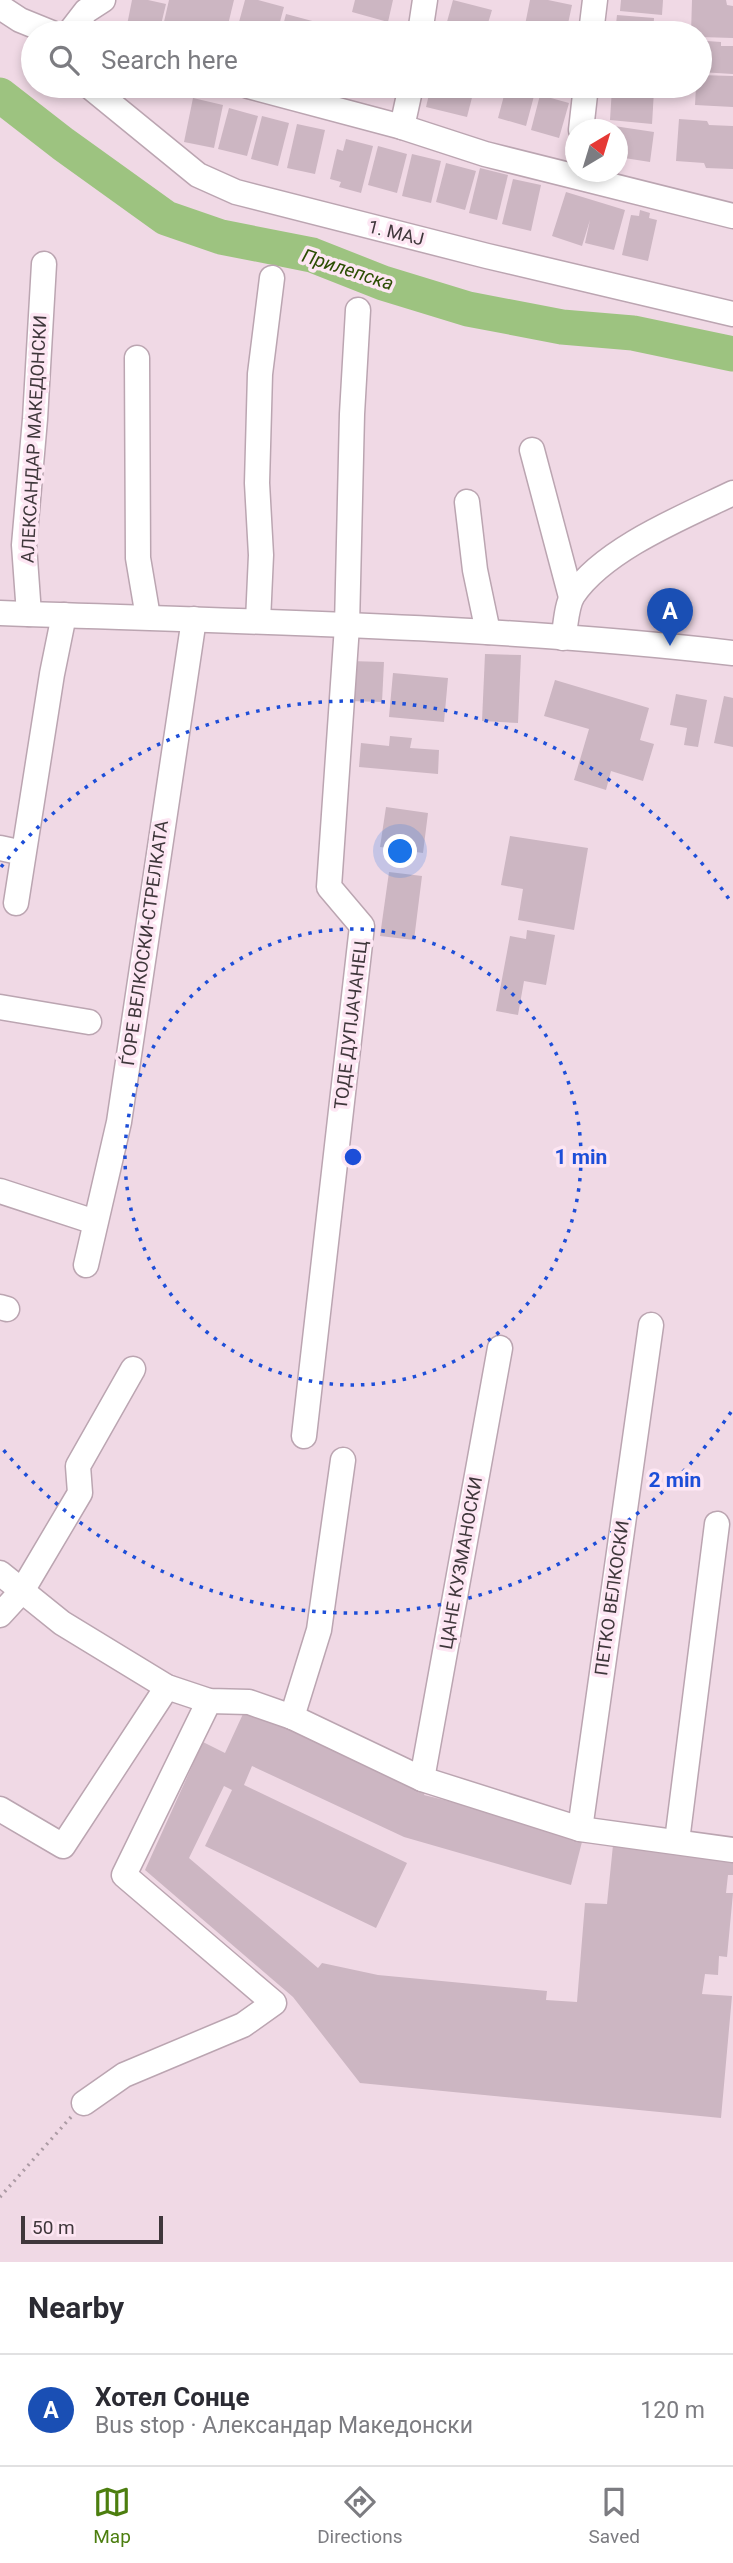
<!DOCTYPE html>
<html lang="en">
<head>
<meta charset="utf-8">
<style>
  :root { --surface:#fff; --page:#f7f7f7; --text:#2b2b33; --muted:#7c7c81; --line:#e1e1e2; --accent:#4c7e0f }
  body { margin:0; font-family:Roboto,sans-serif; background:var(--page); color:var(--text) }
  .compass { position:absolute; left:565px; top:119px; width:63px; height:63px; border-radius:50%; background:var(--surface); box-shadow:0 4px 10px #0003; rotate:38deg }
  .scale { position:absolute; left:21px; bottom:18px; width:142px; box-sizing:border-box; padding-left:7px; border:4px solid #3f373b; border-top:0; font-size:19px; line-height:24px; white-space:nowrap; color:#3f373b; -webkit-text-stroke:5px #fde6f3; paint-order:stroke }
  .you { position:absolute; left:401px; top:852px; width:24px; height:24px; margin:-18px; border:5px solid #fff; border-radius:50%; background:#1a73e8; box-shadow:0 0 0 10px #1a73e833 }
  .badge { display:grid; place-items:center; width:46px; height:46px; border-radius:50%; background:var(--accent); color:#fff; font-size:23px; font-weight:700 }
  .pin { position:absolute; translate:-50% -58px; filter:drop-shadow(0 2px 4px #0008) }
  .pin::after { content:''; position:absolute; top:37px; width:24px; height:21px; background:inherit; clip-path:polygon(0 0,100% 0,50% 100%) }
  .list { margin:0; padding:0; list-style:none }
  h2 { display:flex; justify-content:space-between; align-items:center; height:91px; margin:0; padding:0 28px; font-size:30px }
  h2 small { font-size:23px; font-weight:400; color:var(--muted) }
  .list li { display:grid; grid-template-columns:46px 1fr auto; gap:21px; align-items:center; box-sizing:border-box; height:112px; padding:0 28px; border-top:2px solid var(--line) }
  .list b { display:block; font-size:26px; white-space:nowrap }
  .list p { margin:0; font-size:23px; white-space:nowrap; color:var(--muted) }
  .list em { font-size:23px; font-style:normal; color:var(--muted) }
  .icon { flex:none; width:38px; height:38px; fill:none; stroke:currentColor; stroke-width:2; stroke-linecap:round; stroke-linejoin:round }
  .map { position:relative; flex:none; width:733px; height:2262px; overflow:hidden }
  .search { position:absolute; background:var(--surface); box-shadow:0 4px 10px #0003; left:21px; right:21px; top:21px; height:77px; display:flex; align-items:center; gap:18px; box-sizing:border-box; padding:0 24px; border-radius:38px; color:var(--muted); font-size:26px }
  .sheet { height:203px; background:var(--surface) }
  nav { display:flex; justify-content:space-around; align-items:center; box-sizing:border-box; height:98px; border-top:2px solid var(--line); background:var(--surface); font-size:19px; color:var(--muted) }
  nav a { display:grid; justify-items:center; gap:4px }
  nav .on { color:var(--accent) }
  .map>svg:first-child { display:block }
</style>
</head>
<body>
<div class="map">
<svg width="733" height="2262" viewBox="0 0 733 2262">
  <rect width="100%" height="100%" fill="#f0d9e5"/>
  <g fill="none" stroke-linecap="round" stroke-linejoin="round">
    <polyline stroke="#9dc380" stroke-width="35" points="0,95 63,144 166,218 221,237 312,255 383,283 468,309 562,327 633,333 733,354"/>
  </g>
  <g fill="#ccb6c2">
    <polygon points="132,0 148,0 166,4 159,33 128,33 130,25 127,25"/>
    <polygon points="169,0 234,0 226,33 194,33 163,26"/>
    <polygon points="245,0 258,0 284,7 277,33 236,33"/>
    <polygon points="355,0 393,0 388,22 352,12"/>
    <polygon points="453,0 492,10 485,33 461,33 445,29"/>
    <polygon points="530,0 548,0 572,5 566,33 525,25"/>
    <polygon points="621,0 663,0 662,15 620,11"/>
    <polygon points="692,0 726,0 727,5 733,6 733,38 700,37 700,33 691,33"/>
    <polygon points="286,14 346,30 346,33 281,33"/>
    <polygon points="617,15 654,18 653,33 615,33"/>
    <polygon points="707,41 721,42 721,46 733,46 733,74 700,72 700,44 707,45"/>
    <polygon points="700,75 733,76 733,107 695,105 696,86 700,86"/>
    <polygon points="431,86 475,86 467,117 426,107"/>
    <polygon points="506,88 534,96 526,126 498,118"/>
    <polygon points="612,88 654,91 652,124 610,120"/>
    <polygon points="540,95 569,103 559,138 531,130"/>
    <polygon points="193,98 223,105 214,148 184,142"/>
    <polygon points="229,108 258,116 247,156 218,149"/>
    <polygon points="262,116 289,123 278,166 251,159"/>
    <polygon points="679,119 707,121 709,125 733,126 733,169 706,168 704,163 676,161"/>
    <polygon points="297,124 325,130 315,174 287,168"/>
    <polygon points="614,126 654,132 650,162 618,157 618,130 614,130"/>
    <polygon points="346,139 373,146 361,193 339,187 341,182 330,179 337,149 343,151"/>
    <polygon points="378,146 407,154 397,193 368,185"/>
    <polygon points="412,154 441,161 431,203 402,196"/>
    <polygon points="446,163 476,171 465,210 436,202"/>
    <polygon points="480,168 508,175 497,220 469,213"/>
    <polygon points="513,179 541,185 531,231 502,224"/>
    <polygon points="566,192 625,210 614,250 585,243 590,220 582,246 552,236"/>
    <polygon points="640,210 650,213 649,218 657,220 648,261 622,255 631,215 639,216"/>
    <polygon points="485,654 521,655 518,723 482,721"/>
    <polygon points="350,661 384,662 382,702 349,701"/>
    <polygon points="393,673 448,678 444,722 389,717"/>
    <polygon points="555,680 649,708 640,740 654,744 643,781 611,771 606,790 574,780 589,729 544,716"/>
    <polygon points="676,694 707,700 698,747 684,745 687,728 670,725"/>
    <polygon points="724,696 733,698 733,747 714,743"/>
    <polygon points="390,736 412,738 410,748 439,750 438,774 359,767 361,743 389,746"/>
    <polygon points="386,807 428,813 423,853 380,847"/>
    <polygon points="510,836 588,848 574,930 518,920 523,889 501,885"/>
    <polygon points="389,872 422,876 414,940 380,936"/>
    <polygon points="527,930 555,935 546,985 524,981 518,1015 496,1011 510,936 526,939"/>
    <polygon points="248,1703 427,1788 424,1795 584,1834 571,1885 404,1837 252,1766 244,1785 407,1863 376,1928 205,1846 232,1790 224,1786 189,1858 318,1968 322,1963 378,1975 547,1991 546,2000 577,2002 585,1903 607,1904 613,1845 733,1858 733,1875 728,1875 726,1893 733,1893 727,1957 719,1956 718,1975 705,1974 702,1994 732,1996 721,2118 360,2083 293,1997 145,1870 203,1742 225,1753"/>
  </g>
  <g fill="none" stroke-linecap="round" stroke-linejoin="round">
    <defs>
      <g id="minor">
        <polyline points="0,7 20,20 52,33"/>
        <polyline points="69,33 86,11 103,0"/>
        <polyline points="420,33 425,0"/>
        <polyline points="591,33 595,0"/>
        <polyline points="89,86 198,175 236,192 487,256 733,314"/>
        <polyline points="248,86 402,127 485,154 733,216"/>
        <polyline points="402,127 411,86"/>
        <polyline points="581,130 586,86"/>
        <polyline points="137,358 138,558 148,617"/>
        <polyline points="532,450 571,597"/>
        <polyline points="467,502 475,570 488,632"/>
        <path d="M 0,613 C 244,622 490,625 733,653"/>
        <polyline points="29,614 24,545 35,419 44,264"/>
        <polyline points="258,621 261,555 257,483 260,374 272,278"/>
        <path d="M 563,638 C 566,626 566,606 573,595 C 604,549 683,517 733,493"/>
        <polyline points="0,848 23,853"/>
        <polyline points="16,903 52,674 64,615"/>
        <polyline points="0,1007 89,1022"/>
        <polyline points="0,1191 95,1222"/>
        <polyline points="86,1265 119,1122 194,619"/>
        <polyline points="0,1307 7,1309"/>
        <polyline points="304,1436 362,926 329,887 347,626 352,414 358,310"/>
        <polyline points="0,1573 62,1623 167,1687 209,1701 249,1702 292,1717 422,1779 580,1829 733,1850"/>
        <polyline points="0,1615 22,1591 80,1493 78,1466 133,1369"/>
        <polyline points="292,1717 319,1630 343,1460"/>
        <polyline points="422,1779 500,1348"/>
        <polyline points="0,1809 63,1846 167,1687"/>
        <polyline points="580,1829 651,1325"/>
        <polyline points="677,1841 717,1524"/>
        <polyline points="84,2103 124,2075 243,2025 274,2003 124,1875 209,1701"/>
      </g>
    </defs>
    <use href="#minor" stroke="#bba5b1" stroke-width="27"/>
    <polyline stroke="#ac9ba4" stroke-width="3.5" stroke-dasharray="2 5" stroke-linecap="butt" points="0,2197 71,2117"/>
    <use href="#minor" stroke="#fff" stroke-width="24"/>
  </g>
  <g fill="none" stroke="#1d4ed8" stroke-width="3.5" stroke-dasharray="3.5 7">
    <circle cx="353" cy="1157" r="228"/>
    <path d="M731 1412A456 456 0 0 1 1 1447M1 867A456 456 0 0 1 731 902"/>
  </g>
  <g text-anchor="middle" stroke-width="7" stroke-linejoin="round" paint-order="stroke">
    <g font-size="18" fill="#3f373b" stroke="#fde6f3">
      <text transform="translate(396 233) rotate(14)" y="6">1. МАЈ</text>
      <text transform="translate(34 439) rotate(-87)" y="6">АЛЕКСАНДАР МАКЕДОНСКИ</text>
      <text transform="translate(145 943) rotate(-82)" y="6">ЃОРЕ ВЕЛКОСКИ-СТРЕЛКАТА</text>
      <text transform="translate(351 1025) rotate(-83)" y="6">ТОДЕ ДУПЈАЧАНЕЦ</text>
      <text transform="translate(461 1563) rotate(-80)" y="6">ЦАНЕ КУЗМАНОСКИ</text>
      <text transform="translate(612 1598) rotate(-82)" y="6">ПЕТКО ВЕЛКОСКИ</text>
    </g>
    <g font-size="19" font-style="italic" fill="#2b4d02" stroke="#fde6f3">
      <text transform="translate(348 269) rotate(18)" y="7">Прилепска</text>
    </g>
  </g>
  <circle cx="353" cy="1157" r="10" fill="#1d4ed8" stroke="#fde6f3" stroke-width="3.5"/>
  <g font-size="21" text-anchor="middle" font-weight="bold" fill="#1d4ed8" stroke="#fde6f3" stroke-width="7" stroke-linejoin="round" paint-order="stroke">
    <text x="581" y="1164">1 min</text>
    <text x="675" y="1487">2 min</text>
  </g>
</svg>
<svg class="compass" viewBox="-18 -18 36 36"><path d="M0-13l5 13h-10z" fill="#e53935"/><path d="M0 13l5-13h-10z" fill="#7c7c81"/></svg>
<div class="scale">50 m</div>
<div class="you"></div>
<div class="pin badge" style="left:670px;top:646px;background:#1a4fb4">A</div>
<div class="search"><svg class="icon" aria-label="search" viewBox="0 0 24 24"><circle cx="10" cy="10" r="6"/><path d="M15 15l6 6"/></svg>Search here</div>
</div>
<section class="sheet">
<h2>Nearby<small></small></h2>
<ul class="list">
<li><span class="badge" style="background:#1a4fb4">A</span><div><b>Хотел Сонце</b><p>Bus stop · Александар Македонски</p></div><em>120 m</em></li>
</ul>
</section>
<nav>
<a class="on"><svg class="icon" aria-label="map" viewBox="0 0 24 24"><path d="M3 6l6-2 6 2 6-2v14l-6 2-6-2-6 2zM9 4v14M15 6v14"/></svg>Map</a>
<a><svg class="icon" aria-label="directions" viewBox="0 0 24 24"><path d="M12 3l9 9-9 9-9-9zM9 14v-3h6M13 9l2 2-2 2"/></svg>Directions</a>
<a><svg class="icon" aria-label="saved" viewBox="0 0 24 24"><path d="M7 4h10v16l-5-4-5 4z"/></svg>Saved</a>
</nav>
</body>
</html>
